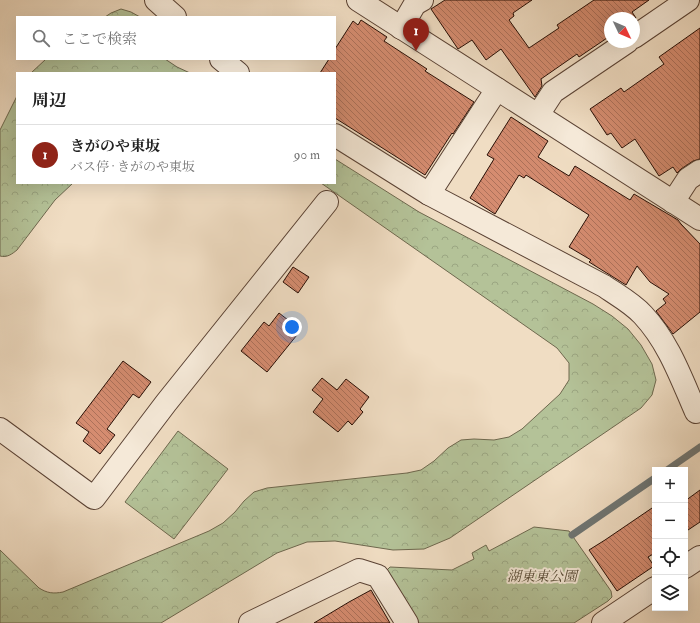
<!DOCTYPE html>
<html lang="ja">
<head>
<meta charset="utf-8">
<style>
  :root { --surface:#fff; --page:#f6f6f6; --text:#222; --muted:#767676; --line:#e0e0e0; --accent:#8f2418 }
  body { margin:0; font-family:"IM FELL Double Pica","Noto Serif JP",serif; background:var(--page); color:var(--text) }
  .controls { position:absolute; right:12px; bottom:12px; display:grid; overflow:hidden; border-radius:0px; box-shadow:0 4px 16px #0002 }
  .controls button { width:36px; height:36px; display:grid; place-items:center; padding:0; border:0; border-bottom:1px solid var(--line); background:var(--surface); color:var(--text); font:20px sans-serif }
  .compass { position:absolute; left:604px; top:12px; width:36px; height:36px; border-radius:50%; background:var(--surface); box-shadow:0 4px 16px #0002; rotate:134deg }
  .you { position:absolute; left:292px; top:327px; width:14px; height:14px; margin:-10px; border:3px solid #fff; border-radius:50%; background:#1a73e8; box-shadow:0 0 0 6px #1a73e833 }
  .badge { display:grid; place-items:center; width:26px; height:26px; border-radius:50%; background:var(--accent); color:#fff; font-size:13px; font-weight:700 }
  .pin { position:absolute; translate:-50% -33px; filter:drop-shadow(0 1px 2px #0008) }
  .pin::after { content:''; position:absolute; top:21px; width:14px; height:12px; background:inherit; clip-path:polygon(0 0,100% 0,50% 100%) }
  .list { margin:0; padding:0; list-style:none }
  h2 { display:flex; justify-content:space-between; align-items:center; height:52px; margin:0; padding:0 16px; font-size:17px }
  h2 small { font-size:13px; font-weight:400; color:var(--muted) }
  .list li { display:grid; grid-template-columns:26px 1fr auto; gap:12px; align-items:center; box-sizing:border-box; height:60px; padding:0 16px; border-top:1px solid var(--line) }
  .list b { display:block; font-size:15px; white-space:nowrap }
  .list p { margin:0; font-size:13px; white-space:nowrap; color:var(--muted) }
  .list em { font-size:13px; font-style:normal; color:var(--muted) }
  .icon { flex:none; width:22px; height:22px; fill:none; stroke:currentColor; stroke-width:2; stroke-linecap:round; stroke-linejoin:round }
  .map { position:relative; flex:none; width:700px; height:623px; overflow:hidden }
  .search { position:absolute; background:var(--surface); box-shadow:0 4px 16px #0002; left:16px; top:16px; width:320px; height:44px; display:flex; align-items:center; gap:10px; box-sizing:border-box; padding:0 14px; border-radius:0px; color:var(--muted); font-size:15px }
  .panel { position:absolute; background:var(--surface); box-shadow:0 4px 16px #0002; left:16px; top:72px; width:320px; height:112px; border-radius:0px }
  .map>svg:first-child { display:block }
</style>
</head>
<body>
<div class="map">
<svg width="700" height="623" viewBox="0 0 700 623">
  <defs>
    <pattern id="forest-crowns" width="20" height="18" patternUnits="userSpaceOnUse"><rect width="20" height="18" fill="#b4c298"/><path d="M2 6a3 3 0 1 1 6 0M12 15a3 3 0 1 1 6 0" fill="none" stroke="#9ba682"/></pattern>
    <pattern id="building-back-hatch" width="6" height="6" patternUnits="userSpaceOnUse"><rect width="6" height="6" fill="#d58c70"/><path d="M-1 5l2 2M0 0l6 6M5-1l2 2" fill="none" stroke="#ad715a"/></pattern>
  </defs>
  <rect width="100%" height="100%" fill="#f0ddc3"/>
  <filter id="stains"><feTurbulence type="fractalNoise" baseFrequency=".005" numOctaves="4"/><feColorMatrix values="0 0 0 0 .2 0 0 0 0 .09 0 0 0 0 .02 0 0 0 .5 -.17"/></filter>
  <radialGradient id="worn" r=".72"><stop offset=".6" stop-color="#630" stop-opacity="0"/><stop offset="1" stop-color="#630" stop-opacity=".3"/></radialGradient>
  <g fill="url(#forest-crowns)" stroke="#6e684e">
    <polygon points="121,9 131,12 140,17 105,17 111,13"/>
    <polygon points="46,59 165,59 177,67 190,73 31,73"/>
    <path d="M 17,96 L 17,183 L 73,183 L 55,200 L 17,250 C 12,254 7,258 0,256 L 0,130 Z"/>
    <path d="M 335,159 L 419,212 L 593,304 L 612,316 L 628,329 L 641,345 L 652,364 L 656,380 L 652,395 L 641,408 L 450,538 L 424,549 L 393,550 L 335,541 L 307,542 L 277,553 L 161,623 L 0,623 L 0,550 L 39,588 C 47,593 53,594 63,592 L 209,531 L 223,523 L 235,512 L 244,501 L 254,492 L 267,488 L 407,473 L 421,470 L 434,461 L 448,448 L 461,440 L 474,439 L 494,440 L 509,437 L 522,429 L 560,394 L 569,380 L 569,363 L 557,348 L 321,183 L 335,183 Z"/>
    <polygon points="178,431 228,469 174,539 125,502"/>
    <polygon points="534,527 569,531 611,591 612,597 608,601 574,623 419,623 388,571 387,570 390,567 452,570 474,559 472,553 486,545 489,551"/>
  </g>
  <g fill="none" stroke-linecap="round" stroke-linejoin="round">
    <g stroke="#6e7573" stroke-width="7">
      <polyline points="667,470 700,447"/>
      <polyline points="572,535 655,478"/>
    </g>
  </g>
  <g fill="url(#building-back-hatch)" stroke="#280e05">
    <polygon points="445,0 532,0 513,13 514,16 509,20 529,48 559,28 557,25 594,0 649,0 632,12 636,18 610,18 610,36 579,57 577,54 541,79 542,86 535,97 501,49 486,60 472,40 458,49 431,9"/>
    <polygon points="361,20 387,37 384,41 427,69 425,71 474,102 453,134 452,133 425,175 335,118 335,73 320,73 329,59 335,59 335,49 353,21 358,25"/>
    <polygon points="700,28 700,159 693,161 681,169 677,173 673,167 659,176 635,139 622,148 611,133 607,135 590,109 621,88 624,92 664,64 659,57"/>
    <polygon points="511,117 548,141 538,157 569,176 575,166 630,200 634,194 678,220 681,224 700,244 700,312 673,334 656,311 666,303 663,299 669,294 650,282 637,266 626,285 589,262 591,260 569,247 589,215 526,175 524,178 519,175 495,214 470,198 494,159 487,155"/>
    <polygon points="293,267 309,277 298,293 283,282"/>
    <polygon points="279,313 301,330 267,372 241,351 264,322 269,326"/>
    <polygon points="123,361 151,382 139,398 133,394 107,429 115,435 100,454 83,441 89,432 76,423"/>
    <polygon points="322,378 337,390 346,379 369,397 360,409 363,412 352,425 348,421 338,432 313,412 323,399 312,390"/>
    <polygon points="700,490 700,522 685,532 685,501"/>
    <polygon points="655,506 655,553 648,557 654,566 617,591 589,550 605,540"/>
    <polygon points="371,590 390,623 314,623 349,602"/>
  </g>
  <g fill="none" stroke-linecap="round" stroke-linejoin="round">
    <defs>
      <g id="minor">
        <polyline points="156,0 175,17"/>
        <polyline points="358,0 700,219"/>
        <polyline points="401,28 415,4 422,0"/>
        <polyline points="634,37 688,0"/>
        <polyline points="221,59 238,73"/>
        <polyline points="538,115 553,92 627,42"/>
        <path d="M 335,135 L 429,194 L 604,286 C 617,295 632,303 643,315 C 669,343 681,378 696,412 L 700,409"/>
        <polyline points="429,194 497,89"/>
        <polyline points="673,202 688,179 700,171"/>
        <polyline points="0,429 94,498 166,403 327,202"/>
        <polyline points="250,623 359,570 378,576 407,623"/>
      </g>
      <g id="tertiary">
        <polyline points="685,567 700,557"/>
        <polyline points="603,623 655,588"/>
      </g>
    </defs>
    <use href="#minor" stroke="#5a4234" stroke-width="24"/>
    <use href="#tertiary" stroke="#5a4234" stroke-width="24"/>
    <use href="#minor" stroke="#f5e9d8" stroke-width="22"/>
    <use href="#tertiary" stroke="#f5e9d8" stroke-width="22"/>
  </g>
  <g text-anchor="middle" stroke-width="4" stroke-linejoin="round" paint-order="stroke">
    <g font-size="14" font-style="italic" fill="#594d38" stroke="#f5e9d8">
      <text x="542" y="581">湖東東公園</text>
    </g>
  </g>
  <rect width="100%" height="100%" filter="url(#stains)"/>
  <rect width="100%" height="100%" fill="url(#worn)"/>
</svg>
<div class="controls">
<button>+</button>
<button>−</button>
<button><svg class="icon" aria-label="locate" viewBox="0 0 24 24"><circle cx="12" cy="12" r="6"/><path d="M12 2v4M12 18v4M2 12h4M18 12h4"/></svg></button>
<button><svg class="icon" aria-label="layers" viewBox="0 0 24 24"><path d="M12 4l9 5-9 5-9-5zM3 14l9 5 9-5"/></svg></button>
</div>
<svg class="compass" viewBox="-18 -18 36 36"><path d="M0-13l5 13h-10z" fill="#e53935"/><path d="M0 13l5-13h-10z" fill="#767676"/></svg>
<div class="you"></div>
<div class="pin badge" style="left:416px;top:51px">1</div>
<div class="search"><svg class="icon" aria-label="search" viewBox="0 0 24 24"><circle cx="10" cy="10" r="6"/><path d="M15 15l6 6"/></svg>ここで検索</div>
<section class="panel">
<h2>周辺<small></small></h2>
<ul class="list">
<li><span class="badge">1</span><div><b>きがのや東坂</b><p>バス停 · きがのや東坂</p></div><em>90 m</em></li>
</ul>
</section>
</div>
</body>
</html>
